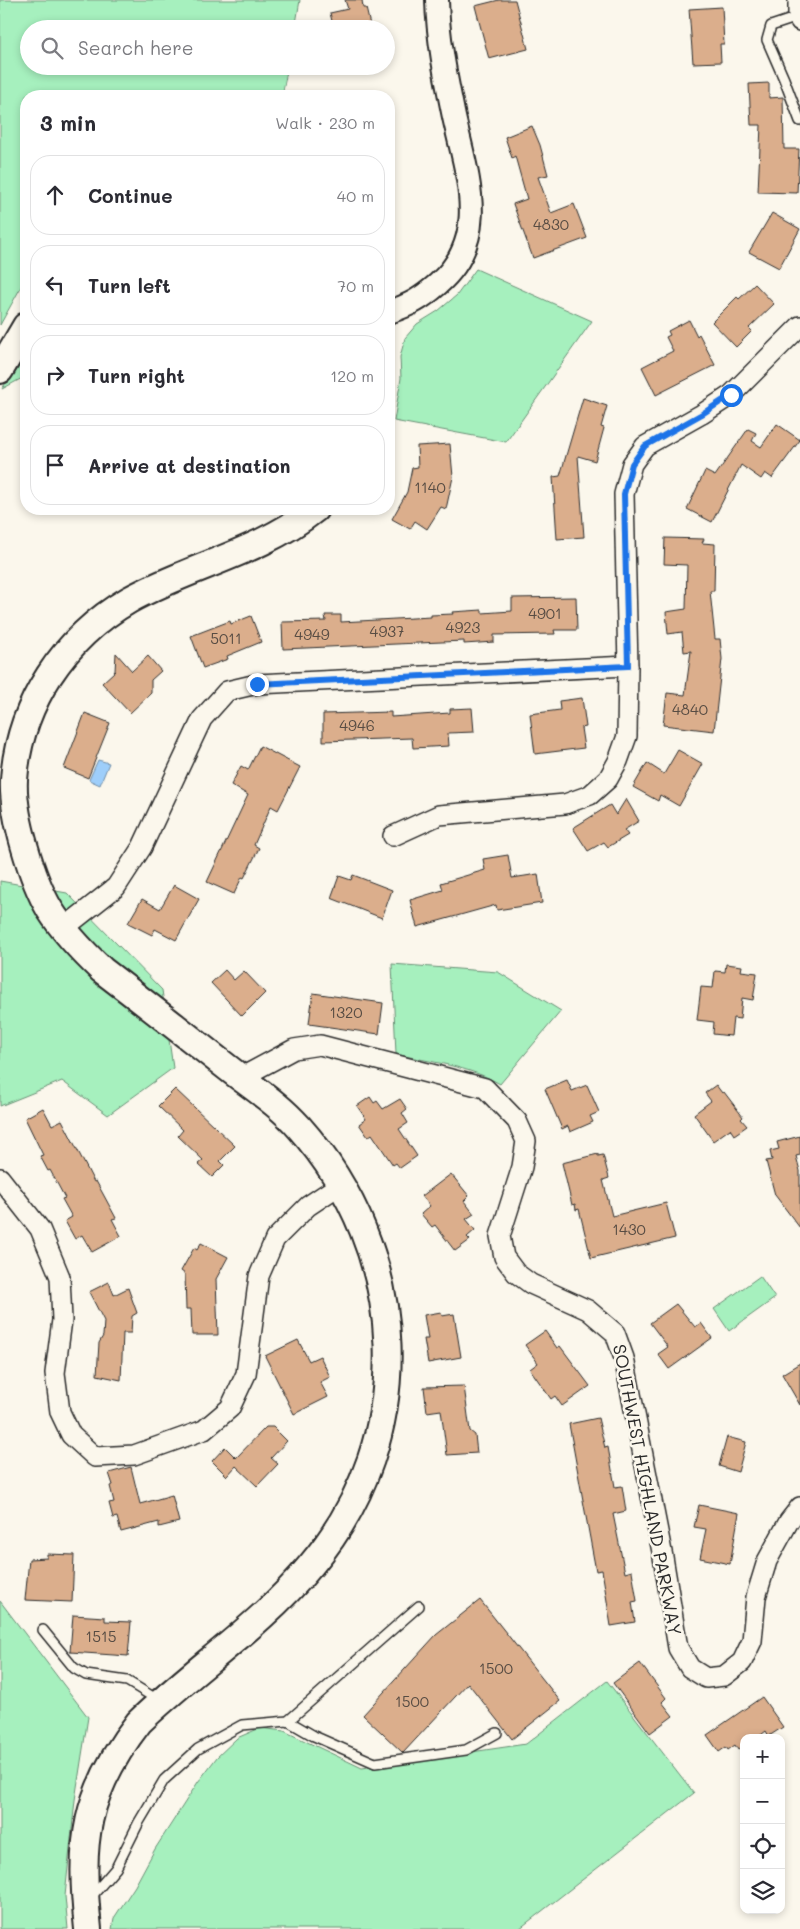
<!DOCTYPE html>
<html lang="en">
<head>
<meta charset="utf-8">
<style>
  :root { --surface:#fff; --page:#f7f7f7; --text:#2b2b33; --muted:#7c7c81; --line:#e1e1e2 }
  body { margin:0; font-family:Mali,sans-serif; background:var(--page); color:var(--text) }
  .controls { position:absolute; right:15px; bottom:15px; display:grid; overflow:hidden; border-radius:10px; box-shadow:0 2px 8px #0003 }
  .controls button { width:45px; height:45px; display:grid; place-items:center; padding:0; border:0; border-bottom:1px solid var(--line); background:var(--surface); color:var(--text); font:25px sans-serif }
  .stop { position:absolute; width:15px; height:15px; margin:-11px; border:4px solid #1a73e8; border-radius:50%; background:#fff }
  .stop.end { background:#1a73e8; border-color:#fff; box-shadow:0 1px 5px #0008 }
  .list { margin:0; padding:0; list-style:none }
  h2 { display:flex; justify-content:space-between; align-items:center; height:65px; margin:0; padding:0 20px; font-size:21px }
  h2 small { font-size:16px; font-weight:400; color:var(--muted) }
  .list li { display:grid; grid-template-columns:32px 1fr auto; gap:15px; align-items:center; box-sizing:border-box; height:80px; margin:0 10px 10px; padding:0 10px; border:1px solid var(--line); border-radius:20px }
  .list b { display:block; font-size:19px; white-space:nowrap }
  .list em { font-size:16px; font-style:normal; color:var(--muted) }
  .icon { flex:none; width:28px; height:28px; fill:none; stroke:currentColor; stroke-width:2; stroke-linecap:round; stroke-linejoin:round }
  .map { position:relative; flex:none; width:800px; height:1929px; overflow:hidden }
  .search { position:absolute; background:var(--surface); box-shadow:0 2px 8px #0003; left:20px; top:20px; width:375px; height:55px; display:flex; align-items:center; gap:12px; box-sizing:border-box; padding:0 18px; border-radius:28px; color:var(--muted); font-size:19px }
  .panel { position:absolute; background:var(--surface); box-shadow:0 2px 8px #0003; left:20px; top:90px; width:375px; height:425px; border-radius:20px }
  .map>svg:first-child { display:block }
</style>
</head>
<body>
<div class="map">
<svg width="800" height="1929" viewBox="0 0 800 1929">
  <rect width="100%" height="100%" fill="#fbf7ec"/>
  <filter id="ink" filterUnits="userSpaceOnUse"><feTurbulence type="fractalNoise" baseFrequency=".02" numOctaves="2"/><feDisplacementMap in="SourceGraphic" scale="10" xChannelSelector="R" yChannelSelector="G"/><feConvolveMatrix kernelMatrix="1 2 1 2 8 2 1 2 1" color-interpolation-filters="sRGB"/></filter>
  <g filter="url(#ink)">
    <g fill="#a6f0be" stroke="#688e74">
      <polygon points="0,0 300,0 295,29 29,29 29,66 288,66 282,96 26,96 26,278 0,325"/>
      <polygon points="476,269 592,321 506,442 394,421 401,378 400,357 405,338 417,324 438,311 457,295"/>
      <polygon points="26,350 26,376 2,389"/>
      <polygon points="0,881 67,893 162,990 173,1068 108,1115 62,1081 0,1106"/>
      <path d="M 392,964 L 498,972 L 561,1011 L 500,1084 C 469,1066 430,1062 396,1054 Z"/>
      <polygon points="760,1276 775,1298 729,1331 714,1309"/>
      <polygon points="0,1601 88,1717 75,1800 65,1896 68,1929 0,1929"/>
      <polygon points="607,1681 694,1793 519,1929 112,1929 114,1918 135,1886 155,1849 198,1782 217,1757 237,1738 260,1728 284,1731 362,1768 526,1744"/>
    </g>
    <polygon fill="#9ecefa" stroke="#708da7" points="98,760 109,763 100,785 89,780"/>
    <g fill="#dbae8c" stroke="#2b2b2b">
      <polygon points="345,0 362,0 363,8 366,8 370,25 355,29 334,29 330,13 348,9"/>
      <polygon points="499,0 515,0 528,49 489,59 475,6"/>
      <polygon points="722,7 724,44 720,44 721,62 693,63 689,9"/>
      <polygon points="769,83 769,98 783,97 784,149 799,149 797,193 758,192 761,125 751,125 749,84"/>
      <polygon points="532,126 540,145 548,175 538,177 551,213 574,204 587,238 533,258 513,204 527,199 515,156 512,158 505,137"/>
      <polygon points="772,213 800,229 779,268 749,252"/>
      <polygon points="755,284 774,304 749,328 752,331 736,347 712,322 737,297 739,299"/>
      <polygon points="689,320 697,336 699,334 715,365 656,395 642,367 673,351 666,337 670,335 668,331"/>
      <polygon points="583,398 607,406 601,427 604,428 595,461 578,456 584,537 557,539 553,477 560,476"/>
      <polygon points="777,424 800,440 772,478 765,473 761,479 741,465 712,522 687,509 705,471 715,476 748,429 756,433 752,441 761,447"/>
      <polygon points="450,444 453,477 446,509 441,507 427,529 415,521 410,529 392,519 407,492 412,468 418,467 417,446"/>
      <polygon points="665,538 704,539 702,543 715,544 714,591 710,591 715,639 720,639 722,659 714,731 663,725 667,693 685,695 691,651 684,652 682,632 668,634 666,612 686,609 687,565 664,564"/>
      <polygon points="576,597 577,630 554,630 555,634 494,635 494,642 464,644 464,641 283,649 282,622 326,621 325,615 341,615 341,622 431,617 431,615 453,614 452,612 482,610 482,613 512,611 512,598"/>
      <polygon points="251,616 261,642 227,656 228,659 203,668 191,636 230,621 231,624"/>
      <polygon points="116,653 132,671 148,656 161,671 151,680 151,693 130,713 102,683 115,671"/>
      <polygon points="582,698 586,727 581,728 584,748 535,754 530,714 560,710 559,701"/>
      <polygon points="472,708 474,732 448,733 449,746 413,748 412,738 323,741 323,714 391,712 391,717 450,713 450,709"/>
      <polygon points="85,713 110,723 88,778 64,768"/>
      <polygon points="260,746 300,767 278,810 271,806 254,845 259,848 244,878 242,877 234,894 207,882 248,795 231,785 241,766 248,770"/>
      <polygon points="678,750 703,764 679,806 660,795 658,801 633,787 647,763 664,774"/>
      <polygon points="626,799 639,821 624,830 628,835 608,847 604,842 588,851 573,828 610,805 616,815"/>
      <polygon points="508,855 512,878 538,874 542,903 497,910 496,905 417,927 410,900 443,890 441,883 485,870 483,859"/>
      <polygon points="353,875 392,890 382,918 331,898 339,876 351,880"/>
      <polygon points="174,885 199,899 176,940 155,929 152,935 128,923 142,899 160,909"/>
      <polygon points="726,964 742,966 741,971 757,973 753,1000 742,998 740,1019 733,1018 731,1036 713,1034 714,1022 697,1020 701,987 713,988 715,971 725,972"/>
      <polygon points="225,970 234,980 244,971 265,993 242,1016 211,983"/>
      <polygon points="313,993 383,1003 379,1034 309,1024"/>
      <polygon points="567,1080 572,1091 587,1085 599,1112 590,1116 593,1122 570,1132 568,1126 562,1129 545,1089"/>
      <polygon points="716,1085 722,1093 724,1092 743,1117 741,1119 747,1126 734,1135 730,1129 713,1141 694,1114 711,1101 705,1093"/>
      <polygon points="175,1089 235,1146 220,1161 224,1165 212,1177 198,1164 203,1160 178,1136 183,1130 158,1106"/>
      <polygon points="370,1097 374,1103 377,1101 383,1109 400,1099 407,1109 402,1113 408,1123 399,1129 417,1156 400,1168 396,1163 393,1165 372,1134 368,1137 359,1124 366,1119 357,1106"/>
      <polygon points="43,1108 52,1125 62,1120 94,1182 96,1181 116,1218 112,1219 121,1236 92,1252 82,1235 75,1239 65,1221 72,1217 62,1199 65,1198 50,1170 48,1171 40,1156 43,1155 25,1118"/>
      <polygon points="800,1136 800,1155 796,1156 800,1171 800,1228 775,1195 766,1161 772,1160 770,1151 779,1149 777,1142"/>
      <polygon points="598,1154 598,1156 603,1155 609,1178 603,1180 612,1216 666,1203 675,1238 591,1258 579,1209 576,1210 575,1204 572,1205 562,1163"/>
      <polygon points="451,1174 469,1196 464,1201 474,1214 466,1219 475,1230 467,1237 470,1240 455,1251 435,1225 432,1227 421,1214 430,1206 422,1196"/>
      <polygon points="201,1243 228,1257 216,1279 218,1335 192,1335 191,1309 186,1309 185,1274 181,1271 194,1248 197,1250"/>
      <polygon points="109,1282 114,1295 128,1288 137,1313 132,1316 131,1333 123,1333 121,1380 97,1375 99,1343 103,1336 104,1321 89,1292"/>
      <polygon points="676,1304 695,1327 701,1323 712,1338 669,1369 658,1354 668,1347 650,1323"/>
      <polygon points="441,1312 442,1316 454,1314 461,1357 428,1363 424,1339 428,1339 424,1315"/>
      <polygon points="545,1331 557,1348 560,1346 590,1386 562,1406 555,1396 551,1399 530,1369 538,1363 525,1345"/>
      <polygon points="298,1340 309,1361 320,1356 330,1377 320,1382 328,1397 294,1414 265,1356"/>
      <polygon points="800,1363 800,1405 782,1374"/>
      <polygon points="464,1386 470,1431 475,1435 477,1453 447,1455 441,1410 427,1412 424,1387"/>
      <polygon points="598,1418 605,1448 608,1447 615,1487 622,1486 626,1511 613,1514 625,1573 632,1571 637,1601 632,1602 635,1622 611,1626 602,1570 596,1571 569,1424"/>
      <polygon points="266,1427 273,1427 287,1441 271,1458 278,1464 257,1486 236,1466 227,1476 212,1461 225,1447 236,1458"/>
      <polygon points="727,1437 746,1442 738,1472 719,1466"/>
      <polygon points="131,1467 140,1504 172,1495 179,1522 159,1527 159,1522 121,1532 117,1517 113,1518 109,1503 114,1502 110,1486 113,1485 109,1473"/>
      <polygon points="699,1505 739,1513 730,1564 700,1558 706,1529 694,1527"/>
      <polygon points="47,1554 74,1555 72,1602 25,1600 29,1559 47,1558"/>
      <polygon points="480,1600 560,1701 512,1739 468,1683 403,1753 363,1715 436,1635"/>
      <polygon points="73,1615 105,1617 105,1621 131,1622 128,1656 70,1652"/>
      <polygon points="640,1663 666,1698 662,1702 673,1716 650,1733 613,1683"/>
      <polygon points="762,1697 783,1727 769,1736 766,1731 757,1738 744,1738 744,1746 738,1750 735,1745 728,1750 726,1747 719,1752 707,1735"/>
    </g>
    <g fill="none" stroke-linecap="round" stroke-linejoin="round">
      <defs>
        <g id="service">
          <polyline points="798,17 771,26 767,40 784,79 800,121"/>
          <polyline points="43,1630 74,1668 86,1675 127,1681 158,1700"/>
          <polyline points="288,1721 314,1736 375,1763 466,1750 497,1733"/>
          <polyline points="91,1897 116,1868 139,1822 164,1780 198,1749 242,1725 288,1721 419,1606"/>
        </g>
        <g id="minor">
          <polyline points="798,0 798,17 800,21"/>
          <polyline points="393,836 439,815 565,804 590,795 608,779 618,761 627,736 628,666 624,494 632,464 645,446 702,414 731,395 800,326"/>
          <polyline points="64,928 116,887 142,847 202,719 227,691 257,684 628,666"/>
          <polyline points="240,1078 294,1049 320,1045 485,1088 517,1121 526,1141 522,1167 500,1236 504,1257 516,1273 531,1284 588,1310 615,1333 624,1358 663,1557 678,1648 690,1668 706,1678 724,1676 742,1662 752,1641 756,1597 767,1561 789,1521 800,1507"/>
          <polyline points="0,1178 40,1229 60,1277 62,1320 55,1373 60,1412 71,1435 95,1457 134,1455 204,1430 230,1408 246,1374 259,1276 275,1239 308,1206 341,1184"/>
        </g>
        <path id="tertiary" d="M 389,312 C 410,305 421,299 438,284 C 491,238 467,176 454,117 C 446,78 438,40 437,0"/>
        <g id="secondary">
          <polyline points="0,370 26,326"/>
          <path d="M 88,1929 C 79,1842 84,1793 139,1722 C 195,1668 262,1625 311,1565 C 420,1436 410,1252 299,1127 C 279,1104 252,1087 228,1068 C 186,1035 144,1002 102,970 C 83,952 64,932 50,910 C 32,880 12,814 14,780 C 19,704 64,638 129,600 C 190,566 260,553 315,509"/>
        </g>
      </defs>
      <use href="#service" stroke="#2b2b2b" stroke-width="12"/>
      <use href="#minor" stroke="#2b2b2b" stroke-width="22"/>
      <use href="#tertiary" stroke="#2b2b2b" stroke-width="26"/>
      <use href="#secondary" stroke="#2b2b2b" stroke-width="30"/>
      <use href="#service" stroke="#fbf7ec" stroke-width="9"/>
      <use href="#minor" stroke="#fbf7ec" stroke-width="19"/>
      <use href="#tertiary" stroke="#fbf7ec" stroke-width="22"/>
      <use href="#secondary" stroke="#fbf7ec" stroke-width="26"/>
    </g>
  </g>
  <g fill="none" stroke-linecap="round" stroke-linejoin="round" filter="url(#ink)">
    <polyline stroke="#1a73e8" stroke-width="6" points="257,684 628,666 624,494 632,464 645,446 702,414 731,395"/>
  </g>
  <g text-anchor="middle" stroke-width="5" stroke-linejoin="round" paint-order="stroke">
    <g font-size="15" fill="#574c43">
      <text x="551" y="230">4830</text>
      <text x="430" y="493">1140</text>
      <text x="545" y="619">4901</text>
      <text x="463" y="633">4923</text>
      <text x="387" y="637">4937</text>
      <text x="312" y="640">4949</text>
      <text x="226" y="644">5011</text>
      <text x="690" y="715">4840</text>
      <text x="357" y="731">4946</text>
      <text x="346" y="1018">1320</text>
      <text x="629" y="1235">1430</text>
      <text x="101" y="1642">1515</text>
      <text x="496" y="1674">1500</text>
      <text x="412" y="1707">1500</text>
    </g>
    <g font-size="18" fill="#2b2b2b" stroke="#fbf7ec">
      <text transform="translate(647 1490) rotate(79)" y="6">SOUTHWEST HIGHLAND PARKWAY</text>
    </g>
  </g>
</svg>
<div class="controls">
<button>+</button>
<button>−</button>
<button><svg class="icon" aria-label="locate" viewBox="0 0 24 24"><circle cx="12" cy="12" r="6"/><path d="M12 2v4M12 18v4M2 12h4M18 12h4"/></svg></button>
<button><svg class="icon" aria-label="layers" viewBox="0 0 24 24"><path d="M12 4l9 5-9 5-9-5zM3 14l9 5 9-5"/></svg></button>
</div>
<div class="stop" style="left:731px;top:395px"></div>
<div class="stop end" style="left:257px;top:684px"></div>
<div class="search"><svg class="icon" aria-label="search" viewBox="0 0 24 24"><circle cx="10" cy="10" r="6"/><path d="M15 15l6 6"/></svg>Search here</div>
<section class="panel">
<h2>3 min<small>Walk · 230 m</small></h2>
<ul class="list">
<li><svg class="icon" aria-label="ahead" viewBox="0 0 24 24"><path d="M12 20V5M6 11l6-6 6 6"/></svg><div><b>Continue</b></div><em>40 m</em></li>
<li><svg class="icon" aria-label="left" viewBox="0 0 24 24"><path d="M17 20v-9H6M10 6l-5 5 5 5"/></svg><div><b>Turn left</b></div><em>70 m</em></li>
<li><svg class="icon" aria-label="right" viewBox="0 0 24 24"><path d="M7 20v-9h11M14 6l5 5-5 5"/></svg><div><b>Turn right</b></div><em>120 m</em></li>
<li><svg class="icon" aria-label="arrive" viewBox="0 0 24 24"><path d="M6 21V4h12l-3 4 3 4H6"/></svg><div><b>Arrive at destination</b></div></li>
</ul>
</section>
</div>
</body>
</html>
